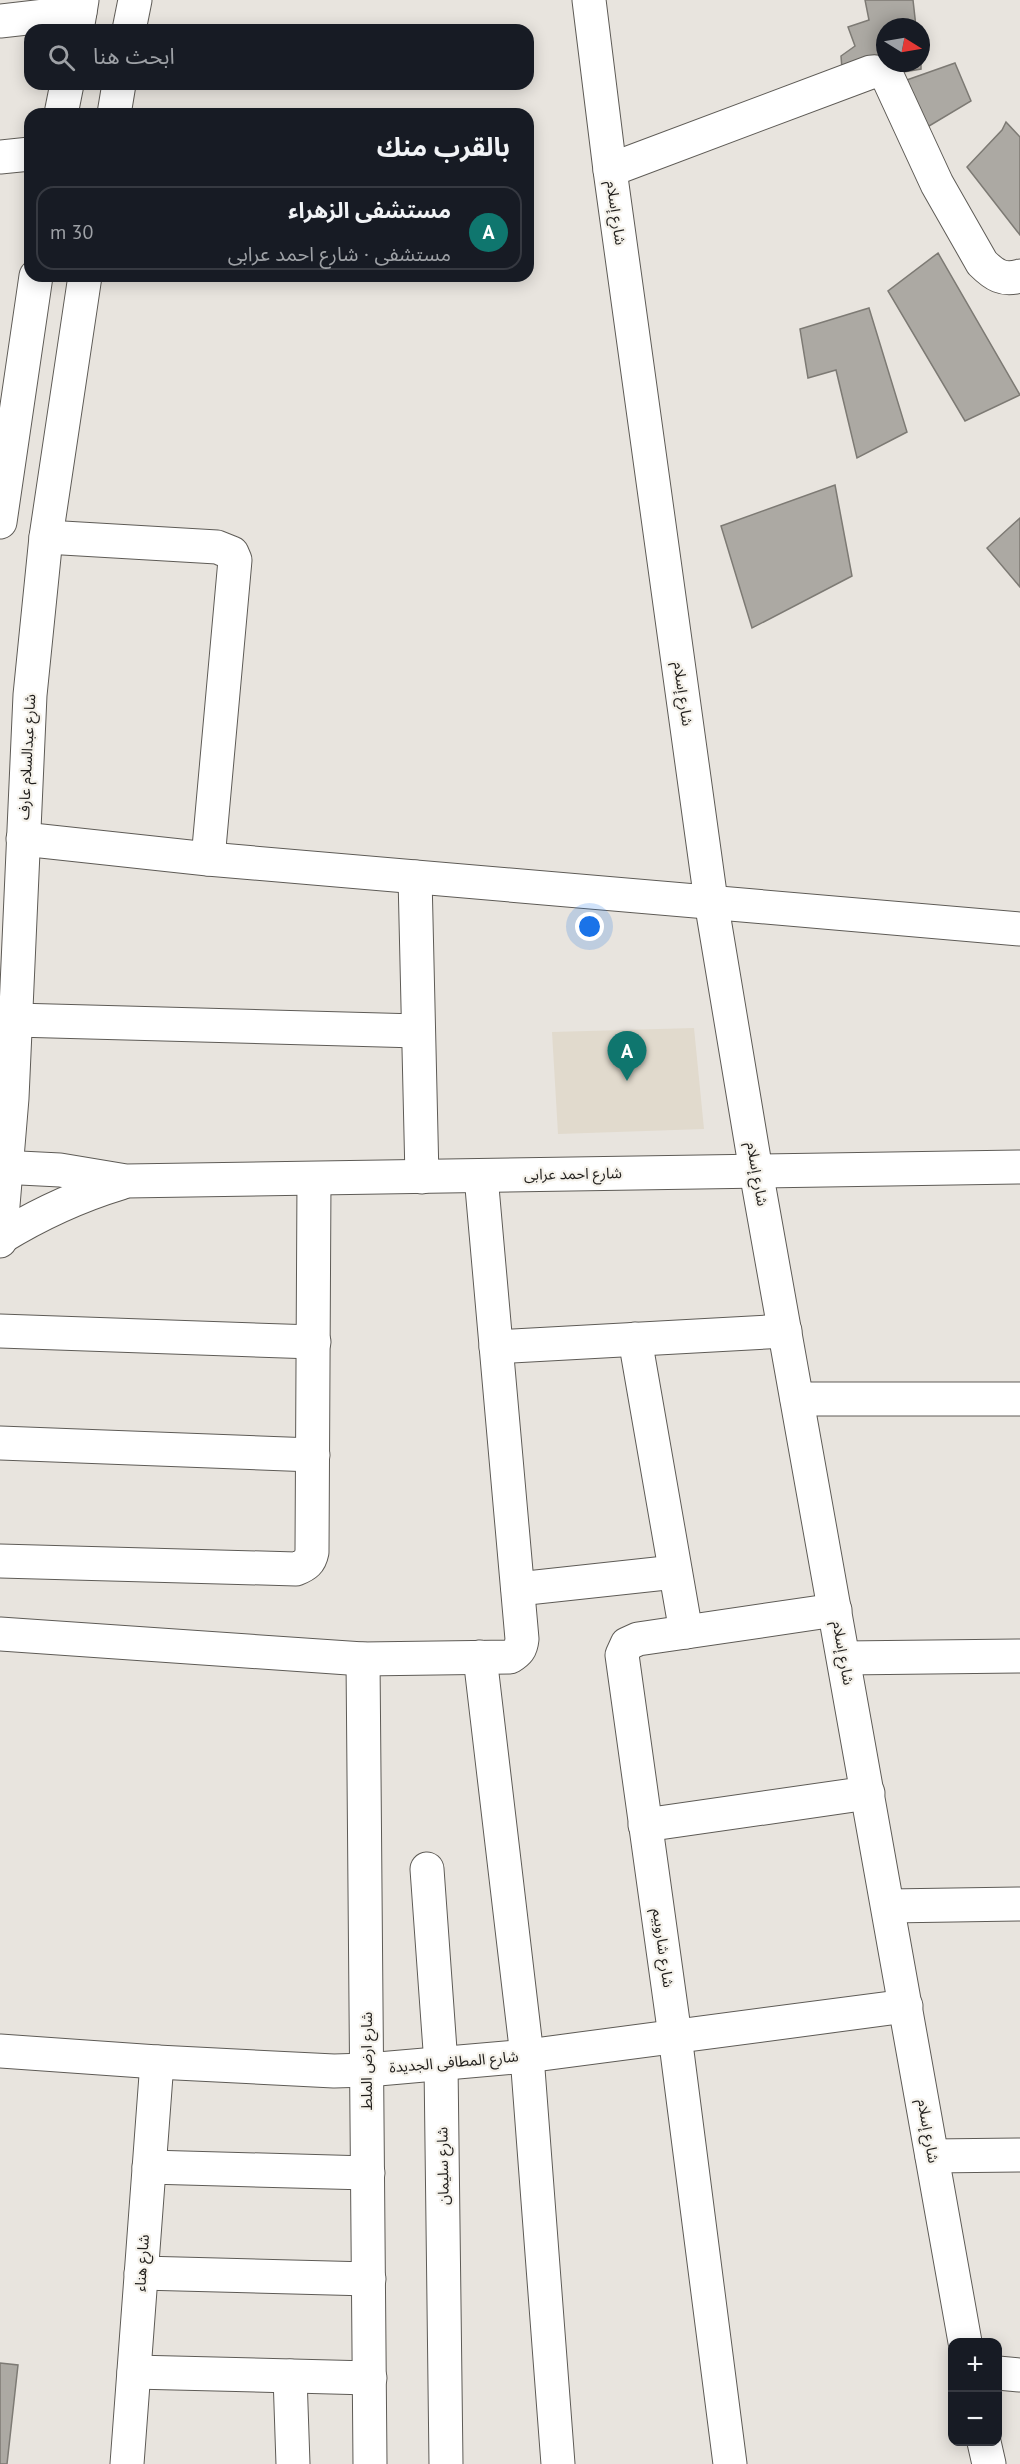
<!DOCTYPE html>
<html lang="ar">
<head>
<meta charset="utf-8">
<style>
  :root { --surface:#171b24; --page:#242831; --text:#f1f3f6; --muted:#9ea1a6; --line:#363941; --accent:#0f766e }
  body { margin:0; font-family:"PT Sans","Noto Sans Arabic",sans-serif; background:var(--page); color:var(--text); direction:rtl }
  .controls { position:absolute; right:18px; bottom:18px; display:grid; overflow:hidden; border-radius:12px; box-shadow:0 3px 15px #0003 }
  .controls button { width:54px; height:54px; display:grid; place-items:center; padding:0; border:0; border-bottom:2px solid var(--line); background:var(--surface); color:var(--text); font:30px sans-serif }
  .compass { position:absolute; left:876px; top:18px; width:54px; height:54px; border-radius:50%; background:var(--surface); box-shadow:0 3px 15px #0003; rotate:101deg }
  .you { position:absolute; left:590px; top:927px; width:21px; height:21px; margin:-15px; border:4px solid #fff; border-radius:50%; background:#1a73e8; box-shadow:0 0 0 9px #1a73e833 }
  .badge { display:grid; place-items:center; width:39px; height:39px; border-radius:50%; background:var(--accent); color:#fff; font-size:20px; font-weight:700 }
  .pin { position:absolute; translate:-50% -50px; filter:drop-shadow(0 2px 3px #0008) }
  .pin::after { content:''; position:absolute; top:32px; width:21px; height:18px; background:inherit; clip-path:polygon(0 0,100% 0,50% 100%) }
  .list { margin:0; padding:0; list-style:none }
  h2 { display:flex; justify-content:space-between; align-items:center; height:78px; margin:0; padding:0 24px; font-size:26px }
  h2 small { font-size:20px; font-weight:400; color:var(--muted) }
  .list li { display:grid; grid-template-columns:39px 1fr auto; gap:18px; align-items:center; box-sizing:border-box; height:84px; margin:0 12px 12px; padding:0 12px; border:2px solid var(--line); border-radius:18px }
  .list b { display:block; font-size:22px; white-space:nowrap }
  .list p { margin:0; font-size:20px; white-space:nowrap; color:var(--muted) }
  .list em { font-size:20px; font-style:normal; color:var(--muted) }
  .icon { flex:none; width:33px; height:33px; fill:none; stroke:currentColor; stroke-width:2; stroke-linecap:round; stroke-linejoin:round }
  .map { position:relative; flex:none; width:1020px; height:2464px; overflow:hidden; direction:ltr }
  .search { position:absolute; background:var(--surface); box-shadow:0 3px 15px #0003; left:24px; top:24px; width:510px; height:66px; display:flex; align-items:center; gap:15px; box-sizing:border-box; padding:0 21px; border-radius:18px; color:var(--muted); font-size:22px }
  .panel { position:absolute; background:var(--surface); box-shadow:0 3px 15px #0003; left:24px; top:108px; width:510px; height:174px; border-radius:18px; direction:rtl }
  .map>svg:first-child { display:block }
</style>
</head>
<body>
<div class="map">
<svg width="1020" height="2464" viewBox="0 0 1020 2464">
  <rect width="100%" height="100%" fill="#e8e4de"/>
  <polygon fill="#e1dacd" points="694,1028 704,1129 558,1134 552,1032"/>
  <g fill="#aca9a3" stroke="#7d7a74" stroke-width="1.5">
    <polygon points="865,0 913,0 916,27 885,27 885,63 921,63 921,69 843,82 841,56 855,46 848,27 869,20"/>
    <polygon points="955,63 971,101 914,135 901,82"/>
    <polygon points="1006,122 1020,137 1020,235 967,167 1002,130"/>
    <polygon points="938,253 1020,395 965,421 888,291"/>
    <polygon points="869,308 907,432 857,458 836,370 808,378 800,329"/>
    <polygon points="835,485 852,576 752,628 721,526"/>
    <polygon points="1020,518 1020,587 987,548"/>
    <polygon points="0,2363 18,2365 7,2464 0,2464"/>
  </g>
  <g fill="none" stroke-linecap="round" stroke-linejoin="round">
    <defs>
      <g id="street">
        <polyline points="589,0 610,170 711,901"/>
        <polyline points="0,21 80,12"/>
        <polyline points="0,157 30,154"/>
        <path d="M 610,170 L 871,72 C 879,71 883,73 889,80 L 937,184 L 982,263 C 994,275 1003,281 1020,276"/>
        <polyline points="46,537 217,547 232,553 235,560 208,859"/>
        <polyline points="23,839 208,859 1020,929"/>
        <polyline points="415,877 422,1177"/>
        <polyline points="15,1020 418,1031"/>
        <polyline points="0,1331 314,1342"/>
        <polyline points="635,1339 686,1632"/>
        <polyline points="496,1347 785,1331"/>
        <polyline points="797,1399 1020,1399"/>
        <polyline points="0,1443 313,1455"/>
        <path d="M 0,1561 L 296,1569 C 306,1565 310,1562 312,1552 L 314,1179"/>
        <polyline points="518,1589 675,1572"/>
        <path d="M 0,1634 L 363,1659 L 510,1657 C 518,1652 521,1649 522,1639 L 481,1176"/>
        <polyline points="480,1657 527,2056 558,2464"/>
        <polyline points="844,1658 1020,1656"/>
        <polyline points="363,1659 370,2464"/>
        <polyline points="645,1825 868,1793"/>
        <polyline points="427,1869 441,2064 446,2464"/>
        <polyline points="889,1906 1020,1904"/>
        <polyline points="0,2051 157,2062 334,2071 367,2070 527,2056 906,2006"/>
        <polyline points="932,2156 1020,2155"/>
        <polyline points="149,2167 368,2173"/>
        <polyline points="141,2273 369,2279"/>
        <polyline points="134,2372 370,2378"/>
        <polyline points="998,2373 1020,2375"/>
        <polyline points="290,2376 293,2464"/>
        <polyline points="127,2464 157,2062"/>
        <polyline points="730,2464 675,2036 622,1655 627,1644 638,1639 835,1610"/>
      </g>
      <g id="secondary">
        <polyline points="77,30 82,0"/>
        <polyline points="129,30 135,0"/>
        <polyline points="61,114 67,84"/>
        <polyline points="114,114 119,84"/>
        <polyline points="0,522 36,276"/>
        <polyline points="711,901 756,1171 965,2342"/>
        <polyline points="0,1167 60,1170 126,1181 1020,1167"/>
        <path d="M 0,1238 C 39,1214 78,1196 121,1183"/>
        <polyline points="0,1241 12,1098 30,695 46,537 85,276"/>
        <polyline points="984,2442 989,2464"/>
      </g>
    </defs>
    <use href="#street" stroke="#5e5b56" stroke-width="35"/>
    <use href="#secondary" stroke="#5e5b56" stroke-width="35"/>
    <use href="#street" stroke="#fff" stroke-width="33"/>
    <use href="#secondary" stroke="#fff" stroke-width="33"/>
  </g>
  <g text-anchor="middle" stroke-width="4.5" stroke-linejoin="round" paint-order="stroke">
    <g font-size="15" fill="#211f1d" stroke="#f5f2eb">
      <text transform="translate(616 213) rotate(82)" y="5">شارع إسلام</text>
      <text transform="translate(683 694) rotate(82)" y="5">شارع إسلام</text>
      <text transform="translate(27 757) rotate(-87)" y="5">شارع عبدالسلام عارف</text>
      <text transform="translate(573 1174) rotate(-1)" y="5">شارع احمد عرابى</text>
      <text transform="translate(757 1174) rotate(80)" y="5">شارع إسلام</text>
      <text transform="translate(843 1653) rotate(80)" y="5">شارع إسلام</text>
      <text transform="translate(663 1948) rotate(82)" y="5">شارع شاروبيم</text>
      <text transform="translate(367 2061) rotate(-90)" y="5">شارع ارض الملط</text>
      <text transform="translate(454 2062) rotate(-5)" y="5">شارع المطافى الجديدة</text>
      <text transform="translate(928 2131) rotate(80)" y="5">شارع إسلام</text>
      <text transform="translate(443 2166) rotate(-91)" y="5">شارع سليمان</text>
      <text transform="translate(142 2263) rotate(-86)" y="5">شارع هناء</text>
    </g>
  </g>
</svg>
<div class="controls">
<button>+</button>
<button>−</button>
</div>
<svg class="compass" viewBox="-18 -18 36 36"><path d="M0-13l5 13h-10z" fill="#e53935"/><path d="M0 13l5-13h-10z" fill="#9ea1a6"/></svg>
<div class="you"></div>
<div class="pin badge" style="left:627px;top:1081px">A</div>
<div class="search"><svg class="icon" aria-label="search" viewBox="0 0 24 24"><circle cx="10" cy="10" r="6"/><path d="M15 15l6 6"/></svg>ابحث هنا</div>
<section class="panel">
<h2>بالقرب منك<small></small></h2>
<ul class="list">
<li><span class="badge">A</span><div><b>مستشفى الزهراء</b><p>مستشفى · شارع احمد عرابى</p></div><em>30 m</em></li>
</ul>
</section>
</div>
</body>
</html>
